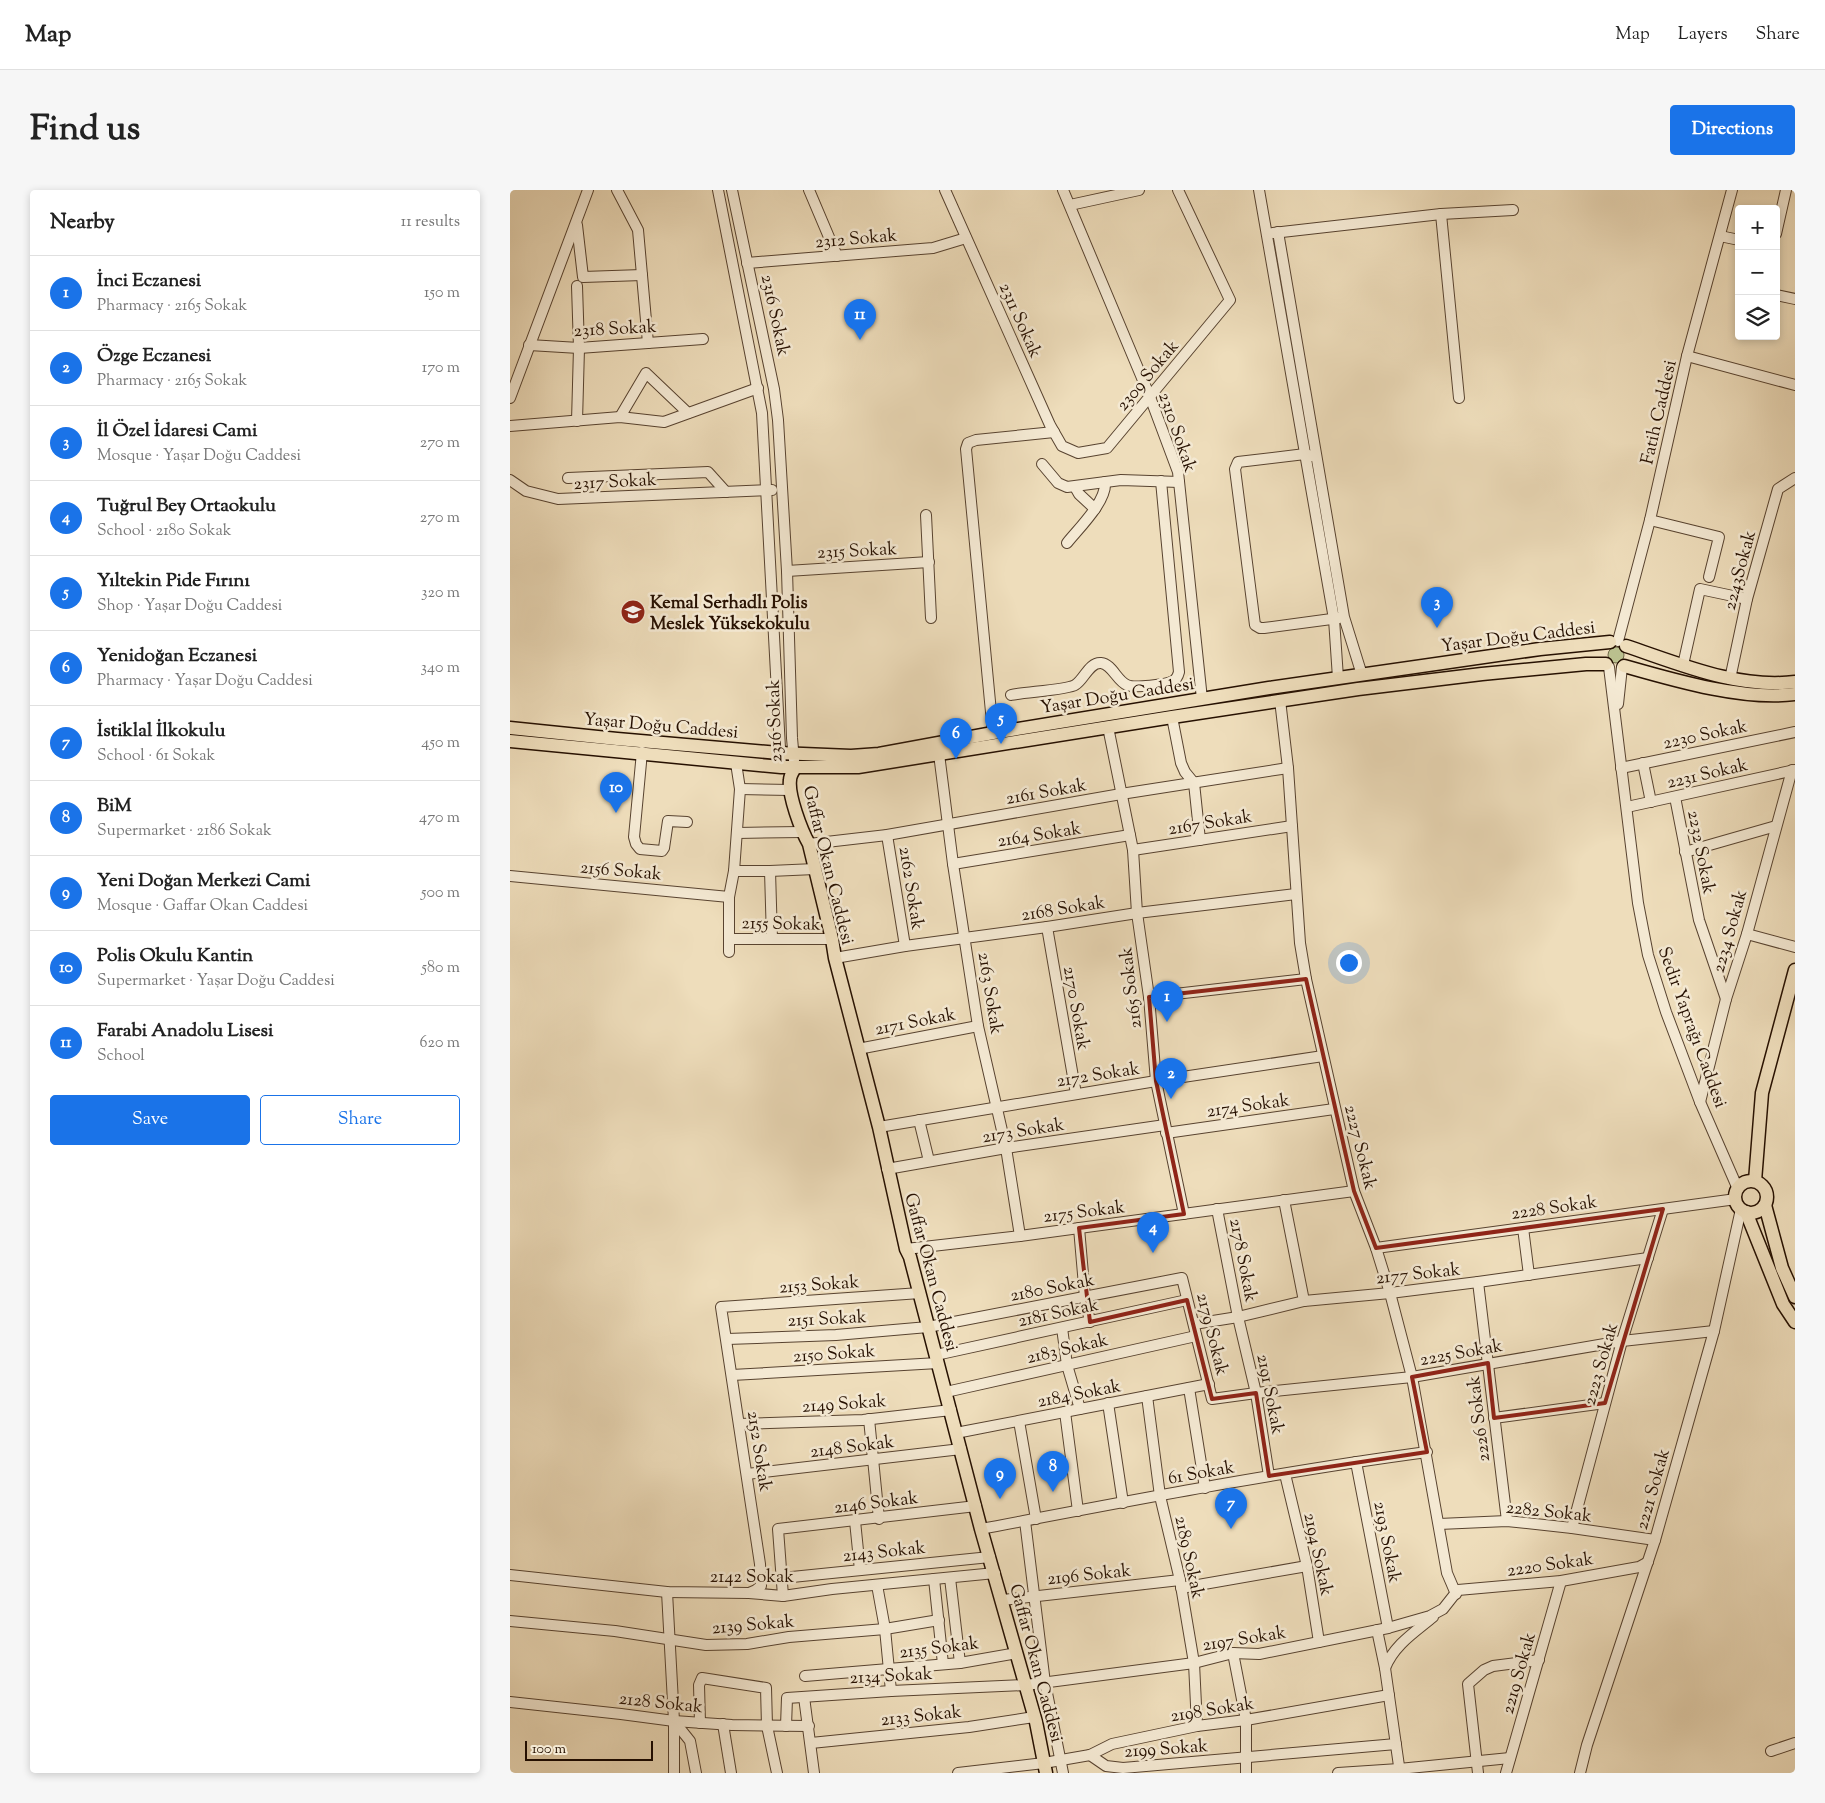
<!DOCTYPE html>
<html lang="en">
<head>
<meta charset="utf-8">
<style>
  :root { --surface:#fff; --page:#f6f6f6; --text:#222; --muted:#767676; --line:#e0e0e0; --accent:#1a73e8 }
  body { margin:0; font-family:"Sorts Mill Goudy",serif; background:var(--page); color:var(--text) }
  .controls { position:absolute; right:15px; top:15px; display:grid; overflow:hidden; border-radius:5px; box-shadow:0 2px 8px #0003 }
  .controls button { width:45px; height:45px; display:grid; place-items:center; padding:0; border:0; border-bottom:1px solid var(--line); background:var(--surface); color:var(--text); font:25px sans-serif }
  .scale { position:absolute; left:15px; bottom:12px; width:128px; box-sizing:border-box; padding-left:5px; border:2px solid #261001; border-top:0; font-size:14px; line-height:18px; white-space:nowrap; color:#261001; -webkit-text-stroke:4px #f4e9d3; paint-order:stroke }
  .you { position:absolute; left:838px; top:772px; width:18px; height:18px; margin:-12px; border:4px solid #fff; border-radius:50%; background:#1a73e8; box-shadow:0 0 0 8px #1a73e833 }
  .badge { display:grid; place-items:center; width:32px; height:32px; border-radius:50%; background:var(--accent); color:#fff; font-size:16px; font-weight:700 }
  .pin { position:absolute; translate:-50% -41px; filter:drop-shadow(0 1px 2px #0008) }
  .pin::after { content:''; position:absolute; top:26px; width:18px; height:15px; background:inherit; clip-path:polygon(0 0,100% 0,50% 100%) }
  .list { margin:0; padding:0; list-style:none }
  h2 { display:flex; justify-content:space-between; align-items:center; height:65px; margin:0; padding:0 20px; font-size:21px }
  h2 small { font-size:16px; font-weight:400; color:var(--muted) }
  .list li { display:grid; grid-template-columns:32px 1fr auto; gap:15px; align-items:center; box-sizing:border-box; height:75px; padding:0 20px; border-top:1px solid var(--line) }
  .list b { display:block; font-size:19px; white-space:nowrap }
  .list p { margin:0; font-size:16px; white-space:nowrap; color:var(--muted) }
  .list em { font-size:16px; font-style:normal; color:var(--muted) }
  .actions { display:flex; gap:10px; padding:15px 20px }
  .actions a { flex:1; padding:11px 0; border:1px solid var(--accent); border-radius:5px; text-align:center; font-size:18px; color:var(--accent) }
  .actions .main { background:var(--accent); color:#fff }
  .icon { flex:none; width:28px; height:28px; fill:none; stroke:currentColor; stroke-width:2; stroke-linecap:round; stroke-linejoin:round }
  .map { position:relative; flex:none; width:1285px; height:1583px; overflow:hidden; border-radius:5px }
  header { display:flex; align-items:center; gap:30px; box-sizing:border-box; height:70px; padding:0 25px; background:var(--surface); border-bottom:1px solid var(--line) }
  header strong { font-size:24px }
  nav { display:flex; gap:28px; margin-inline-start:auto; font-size:18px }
  .intro { display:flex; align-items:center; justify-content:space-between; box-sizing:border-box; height:120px; padding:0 30px }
  h1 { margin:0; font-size:35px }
  .button { padding:12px 22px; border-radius:5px; background:var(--accent); color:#fff; font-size:18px; font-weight:700 }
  main { display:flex; gap:30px; padding:0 30px }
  aside { flex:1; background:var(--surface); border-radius:5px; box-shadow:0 2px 8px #0003 }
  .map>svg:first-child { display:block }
</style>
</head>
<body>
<header>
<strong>Map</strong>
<nav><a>Map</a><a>Layers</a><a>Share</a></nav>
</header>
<div class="intro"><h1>Find us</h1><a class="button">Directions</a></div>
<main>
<aside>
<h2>Nearby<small>11 results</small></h2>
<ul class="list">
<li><span class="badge">1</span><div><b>İnci Eczanesi</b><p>Pharmacy · 2165 Sokak</p></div><em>150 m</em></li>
<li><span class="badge">2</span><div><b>Özge Eczanesi</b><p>Pharmacy · 2165 Sokak</p></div><em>170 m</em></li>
<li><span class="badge">3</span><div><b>İl Özel İdaresi Cami</b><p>Mosque · Yaşar Doğu Caddesi</p></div><em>270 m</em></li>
<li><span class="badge">4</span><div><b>Tuğrul Bey Ortaokulu</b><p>School · 2180 Sokak</p></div><em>270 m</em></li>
<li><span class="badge">5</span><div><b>Yıltekin Pide Fırını</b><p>Shop · Yaşar Doğu Caddesi</p></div><em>320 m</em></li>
<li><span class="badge">6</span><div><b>Yenidoğan Eczanesi</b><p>Pharmacy · Yaşar Doğu Caddesi</p></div><em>340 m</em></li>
<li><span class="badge">7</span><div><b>İstiklal İlkokulu</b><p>School · 61 Sokak</p></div><em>450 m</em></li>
<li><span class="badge">8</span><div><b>BiM</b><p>Supermarket · 2186 Sokak</p></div><em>470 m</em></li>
<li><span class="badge">9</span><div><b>Yeni Doğan Merkezi Cami</b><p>Mosque · Gaffar Okan Caddesi</p></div><em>500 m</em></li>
<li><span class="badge">10</span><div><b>Polis Okulu Kantin</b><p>Supermarket · Yaşar Doğu Caddesi</p></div><em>580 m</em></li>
<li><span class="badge">11</span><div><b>Farabi Anadolu Lisesi</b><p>School</p></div><em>620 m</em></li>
</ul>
<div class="actions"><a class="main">Save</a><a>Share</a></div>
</aside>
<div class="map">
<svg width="1285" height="1583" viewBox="0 0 1285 1583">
  <rect width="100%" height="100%" fill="#edb"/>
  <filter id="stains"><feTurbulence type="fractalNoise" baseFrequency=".004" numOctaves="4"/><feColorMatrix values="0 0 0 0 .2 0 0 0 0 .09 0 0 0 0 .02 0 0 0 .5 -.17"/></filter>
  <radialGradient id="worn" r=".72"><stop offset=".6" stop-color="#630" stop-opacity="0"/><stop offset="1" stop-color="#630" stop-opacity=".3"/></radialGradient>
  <circle fill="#bac08e" stroke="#706848" cx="1106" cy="465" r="8"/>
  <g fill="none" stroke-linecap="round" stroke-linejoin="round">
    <defs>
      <g id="minor">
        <polyline points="107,0 128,40 138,153"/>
        <polyline points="208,0 252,223 271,577"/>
        <polyline points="222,0 264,199 268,230 277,381 282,548 284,570"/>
        <polyline points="299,0 327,66"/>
        <polyline points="435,0 540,235 552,256 568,263 597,258 720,110 668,0"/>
        <polyline points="553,0 640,207 668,282 692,509"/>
        <polyline points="749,0 824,429 828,488"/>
        <polyline points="560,15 629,0"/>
        <polyline points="931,24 949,208"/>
        <polyline points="67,35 73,87 132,85"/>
        <polyline points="768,42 834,427 852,485"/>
        <polyline points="763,43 931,24 1003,20"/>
        <polyline points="1266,44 1276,0"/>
        <polyline points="1210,46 1229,50"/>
        <polyline points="237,73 423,58 456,48"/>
        <polyline points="67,96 69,158 67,231"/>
        <polyline points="1266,105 1285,109"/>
        <polyline points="19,155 69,158 193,149"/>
        <polyline points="1177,166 1285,195"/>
        <polyline points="0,208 78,0"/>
        <polyline points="110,227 136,183 178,223"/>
        <polyline points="0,236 110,227 154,232 248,198"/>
        <polyline points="802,266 795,264 728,272 725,279 745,435 750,438 754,438 829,428"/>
        <polyline points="532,274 548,293 557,297 611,290 669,292"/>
        <polyline points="58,288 198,282 216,302"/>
        <polyline points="0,290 16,301 48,309 262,300"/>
        <polyline points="565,297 569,304 585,319"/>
        <polyline points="416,325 421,428"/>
        <polyline points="1140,330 1209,347 1199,387"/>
        <path d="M 557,353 C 569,338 597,311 595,292"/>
        <polyline points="277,381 419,372"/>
        <polyline points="1108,451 1140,330 1177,166 1222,0"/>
        <polyline points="1173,475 1190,399 1237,409"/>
        <polyline points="1099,477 1128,713 1138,765 1156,822 1190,912 1228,999"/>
        <polyline points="1220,489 1237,409 1268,299 1285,288"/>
        <path d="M 501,505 C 514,502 557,500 565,495 C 574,490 579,472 591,473 C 602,474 607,491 617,495 C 623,498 657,495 663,491 C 667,489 668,486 669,482 L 651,291"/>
        <polyline points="770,510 778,578 790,753 796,789 844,1001 866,1058 880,1103 902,1187 937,1383 946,1404"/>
        <polyline points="1108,514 1112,477"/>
        <polyline points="662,527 671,573 675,582 684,593 690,650"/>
        <polyline points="598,537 623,660 627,723 639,807 646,891 674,1024"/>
        <polyline points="483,543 456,259 458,253 466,250 544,242"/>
        <polyline points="132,562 124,647 126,654 130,659 152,661 154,658 158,631 177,632"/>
        <polyline points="429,564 443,674 468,836 496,958 510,1046"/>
        <polyline points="1133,573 1141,612"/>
        <polyline points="1111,578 1285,542"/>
        <polyline points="230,599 280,600"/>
        <polyline points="1165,607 1189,730 1216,809"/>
        <polyline points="1117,617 1285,580"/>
        <polyline points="227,643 292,642"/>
        <polyline points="377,645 395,756"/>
        <polyline points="299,654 377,645 611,604 778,578"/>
        <polyline points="623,660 782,636"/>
        <polyline points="1175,662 1266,636"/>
        <polyline points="443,674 620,645"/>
        <polyline points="224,681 260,681 305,679"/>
        <polyline points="260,681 262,749"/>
        <polyline points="0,686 219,707"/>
        <polyline points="537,737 566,904"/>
        <polyline points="1237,744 1285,757"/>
        <polyline points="219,749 322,749"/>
        <polyline points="219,762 219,707 224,681 230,599 226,573"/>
        <polyline points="325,768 395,756 537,737 627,723 786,704"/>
        <polyline points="639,807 796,789"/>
        <polyline points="348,859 468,836"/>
        <polyline points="1190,912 1216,809 1237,744 1282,580"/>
        <polyline points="409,930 419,971"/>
        <polyline points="369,937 646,891 813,866"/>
        <polyline points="656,943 824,919"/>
        <polyline points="377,979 496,958 655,935"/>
        <polyline points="774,1010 794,1111"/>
        <polyline points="707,1019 728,1127 746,1203 759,1286"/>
        <polyline points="569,1038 575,1107 580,1132"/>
        <polyline points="1013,1038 1019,1085"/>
        <polyline points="866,1058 1226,1009"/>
        <polyline points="396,1059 510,1046 844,1001"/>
        <polyline points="968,1092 997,1331"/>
        <polyline points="684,1134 728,1127 794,1111 880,1103 968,1092 1138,1068"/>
        <polyline points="552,1138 557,1175 570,1219"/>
        <polyline points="217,1149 326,1145 418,1137 672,1088 702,1209 746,1203 902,1187 1112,1151 1204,1141"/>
        <polyline points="426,1165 677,1110"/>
        <polyline points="222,1185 428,1173"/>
        <polyline points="679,1198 695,1298"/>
        <polyline points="436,1202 686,1146"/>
        <polyline points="637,1206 650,1306 670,1390 684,1473 687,1536"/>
        <polyline points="598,1213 613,1313"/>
        <polyline points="555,1222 568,1321"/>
        <polyline points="984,1228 1095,1213"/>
        <polyline points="359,1229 369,1329"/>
        <polyline points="509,1231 526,1329"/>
        <polyline points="229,1234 353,1230 441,1220"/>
        <polyline points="446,1243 699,1194"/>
        <polyline points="846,1272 878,1438"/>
        <polyline points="237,1284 451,1259"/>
        <polyline points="775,1284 797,1376 809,1452"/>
        <polyline points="345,1331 350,1380"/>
        <polyline points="515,1331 535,1493 553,1583"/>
        <polyline points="929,1334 997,1331 1062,1338 1145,1350"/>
        <polyline points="1062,1338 1112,1151 1153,1019"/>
        <path d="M 471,1339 C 619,1311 767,1282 917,1262"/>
        <polyline points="0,1385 157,1402 239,1403 273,1406 322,1399 485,1383"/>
        <polyline points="272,1388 480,1367"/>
        <polyline points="440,1388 450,1473"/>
        <polyline points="424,1389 433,1474"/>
        <polyline points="367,1395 375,1439 381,1501"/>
        <polyline points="671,1398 797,1376"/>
        <polyline points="157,1402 164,1531 164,1583"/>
        <polyline points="239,1403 246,1400 251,1396 250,1374 211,1117 410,1103"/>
        <polyline points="273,1406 268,1339 466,1316"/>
        <polyline points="493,1410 670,1390"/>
        <polyline points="0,1431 105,1441 196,1455 237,1454 279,1447 375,1439 429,1430"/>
        <polyline points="867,1440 875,1478 890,1583"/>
        <polyline points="723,1463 736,1530 736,1583"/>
        <path d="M 875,1478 C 884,1455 905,1442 923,1427"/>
        <polyline points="295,1486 450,1473 507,1463"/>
        <polyline points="294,1507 304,1583"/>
        <polyline points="0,1512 111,1524 164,1531 222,1535 299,1536"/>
        <polyline points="164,1531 180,1551 186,1583"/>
        <polyline points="190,1533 189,1495 192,1488 256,1498 257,1536 267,1583"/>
        <polyline points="213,1534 221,1583"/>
        <polyline points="276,1536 277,1508 381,1501 516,1495 684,1473 723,1463 749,1464 878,1438 920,1426 933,1419 948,1400 1051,1391 1129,1377 1138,1372"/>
        <polyline points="301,1553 459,1537 524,1527"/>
        <polyline points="1261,1561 1285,1553"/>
        <polyline points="580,1565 596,1576 613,1578 886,1554"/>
        <polyline points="448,1583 534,1573 580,1565 602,1554 687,1536 736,1530 879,1505"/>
        <polyline points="828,1583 889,1579 1000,1568"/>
        <polyline points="968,1583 958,1494 974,1480 983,1476 1029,1470"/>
        <polyline points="996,1583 1051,1391"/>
        <polyline points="1070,1583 1077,1555 1145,1350 1204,1141 1231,1019"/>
      </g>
      <g id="major">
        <path d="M 1116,456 C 1170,474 1227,499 1285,492"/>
        <path d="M 1114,476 C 1163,490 1234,511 1285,504"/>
        <polyline points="0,538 107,549 269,563 341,566 369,564 483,543 759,498 1030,459 1100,452"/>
        <polyline points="0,551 271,577 348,577 662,527 848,499 972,484 1076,474 1096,474"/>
        <path d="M 286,576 C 284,580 280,585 280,590 C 278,605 291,640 299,654 L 322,749 L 325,768 L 369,937 L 396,1059 L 400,1067 L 471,1339 L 526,1532 L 536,1583"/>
        <polyline points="1245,991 1252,903 1285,780"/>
        <circle cx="1241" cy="1007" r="16"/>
        <polyline points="1255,1015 1272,1078 1285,1107"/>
        <polyline points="1236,1022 1273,1114 1285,1132"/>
      </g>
    </defs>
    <use href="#minor" stroke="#584330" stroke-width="12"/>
    <use href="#major" stroke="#261001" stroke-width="15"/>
    <use href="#minor" stroke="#f4e9d3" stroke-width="10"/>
    <use href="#major" stroke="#edb" stroke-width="12"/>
  </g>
  <path fill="none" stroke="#8f2418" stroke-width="4" stroke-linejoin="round" d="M 796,789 L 844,1001 L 866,1058 L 1153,1019 L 1095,1213 L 984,1228 L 978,1173 L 902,1187 L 917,1262 L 759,1286 L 746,1203 L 702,1209 L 677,1110 L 580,1132 L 569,1038 L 674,1024 L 646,891 L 639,807 Z"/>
  <defs>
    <symbol id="school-disc" viewBox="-11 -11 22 22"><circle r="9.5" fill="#8f2418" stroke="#f4e9d3"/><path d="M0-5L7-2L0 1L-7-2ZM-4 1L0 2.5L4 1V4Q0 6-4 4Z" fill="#fff"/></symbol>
  </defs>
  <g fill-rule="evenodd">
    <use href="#school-disc" x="109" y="408" width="28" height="28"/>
  </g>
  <g text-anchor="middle" stroke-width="5" stroke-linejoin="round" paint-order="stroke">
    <g font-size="18" fill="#261001" stroke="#f4e9d3">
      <text transform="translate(346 48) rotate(-5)" y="6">2312 Sokak</text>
      <text transform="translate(266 125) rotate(78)" y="6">2316 Sokak</text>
      <text transform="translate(511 130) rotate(66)" y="6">2311 Sokak</text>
      <text transform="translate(105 138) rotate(-3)" y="6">2318 Sokak</text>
      <text transform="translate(637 185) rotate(-50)" y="6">2309 Sokak</text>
      <text transform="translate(1148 222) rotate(-77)" y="6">Fatih Caddesi</text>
      <text transform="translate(668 242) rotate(71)" y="6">2310 Sokak</text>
      <text transform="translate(105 291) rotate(-3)" y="6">2317 Sokak</text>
      <text transform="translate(347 360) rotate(-3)" y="6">2315 Sokak</text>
      <text transform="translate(1229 380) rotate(-75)" y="6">2243Sokak</text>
      <text transform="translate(1008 446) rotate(-7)" y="6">Yaşar Doğu Caddesi</text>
      <text transform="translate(607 505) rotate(-9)" y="6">Yaşar Doğu Caddesi</text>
      <text transform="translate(264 531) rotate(-92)" y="6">2316 Sokak</text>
      <text transform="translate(151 535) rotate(5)" y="6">Yaşar Doğu Caddesi</text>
      <text transform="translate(1195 544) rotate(-12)" y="6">2230 Sokak</text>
      <text transform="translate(1197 583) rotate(-13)" y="6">2231 Sokak</text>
      <text transform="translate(536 601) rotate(-10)" y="6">2161 Sokak</text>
      <text transform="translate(700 632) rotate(-9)" y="6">2167 Sokak</text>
      <text transform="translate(529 644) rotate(-9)" y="6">2164 Sokak</text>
      <text transform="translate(1192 662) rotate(79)" y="6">2232 Sokak</text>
      <text transform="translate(319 675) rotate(76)" y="6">Gaffar Okan Caddesi</text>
      <text transform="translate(111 680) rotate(5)" y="6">2156 Sokak</text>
      <text transform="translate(402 698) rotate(81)" y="6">2162 Sokak</text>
      <text transform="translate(553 718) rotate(-9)" y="6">2168 Sokak</text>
      <text transform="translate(271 733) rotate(1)" y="6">2155 Sokak</text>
      <text transform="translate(1219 741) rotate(-74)" y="6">2234 Sokak</text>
      <text transform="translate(620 798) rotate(-97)" y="6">2165 Sokak</text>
      <text transform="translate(481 803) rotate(81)" y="6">2163 Sokak</text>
      <text transform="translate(567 818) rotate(80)" y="6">2170 Sokak</text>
      <text transform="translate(405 831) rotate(-11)" y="6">2171 Sokak</text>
      <text transform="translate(1183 837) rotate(70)" y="6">Sedir Yaprağı Caddesi</text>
      <text transform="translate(588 884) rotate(-9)" y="6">2172 Sokak</text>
      <text transform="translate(738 915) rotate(-8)" y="6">2174 Sokak</text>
      <text transform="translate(513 940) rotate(-9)" y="6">2173 Sokak</text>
      <text transform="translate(851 957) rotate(76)" y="6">2227 Sokak</text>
      <text transform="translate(1044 1017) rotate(-8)" y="6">2228 Sokak</text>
      <text transform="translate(574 1021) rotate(-7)" y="6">2175 Sokak</text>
      <text transform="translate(734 1070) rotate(79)" y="6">2178 Sokak</text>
      <text transform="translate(422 1082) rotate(75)" y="6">Gaffar Okan Caddesi</text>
      <text transform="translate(908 1083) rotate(-6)" y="6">2177 Sokak</text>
      <text transform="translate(309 1094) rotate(-4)" y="6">2153 Sokak</text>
      <text transform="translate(542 1097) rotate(-11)" y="6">2180 Sokak</text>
      <text transform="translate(548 1122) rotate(-12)" y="6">2181 Sokak</text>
      <text transform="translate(317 1128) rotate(-3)" y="6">2151 Sokak</text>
      <text transform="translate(703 1144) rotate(76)" y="6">2179 Sokak</text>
      <text transform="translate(557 1158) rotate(-13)" y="6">2183 Sokak</text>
      <text transform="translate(951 1162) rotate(-10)" y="6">2225 Sokak</text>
      <text transform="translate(324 1163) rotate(-4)" y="6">2150 Sokak</text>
      <text transform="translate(1090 1174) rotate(-74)" y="6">2223 Sokak</text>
      <text transform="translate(569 1203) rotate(-11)" y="6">2184 Sokak</text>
      <text transform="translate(761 1204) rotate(79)" y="6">2191 Sokak</text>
      <text transform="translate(334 1213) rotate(-4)" y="6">2149 Sokak</text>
      <text transform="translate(968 1229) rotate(-97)" y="6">2226 Sokak</text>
      <text transform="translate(342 1256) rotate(-7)" y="6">2148 Sokak</text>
      <text transform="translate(250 1261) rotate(81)" y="6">2152 Sokak</text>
      <text transform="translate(691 1282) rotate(-10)" y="6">61 Sokak</text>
      <text transform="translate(1142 1299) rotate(-74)" y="6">2221 Sokak</text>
      <text transform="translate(366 1312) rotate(-7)" y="6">2146 Sokak</text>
      <text transform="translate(1039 1321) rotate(6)" y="6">2282 Sokak</text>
      <text transform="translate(878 1352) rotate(79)" y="6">2193 Sokak</text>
      <text transform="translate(374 1361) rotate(-6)" y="6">2143 Sokak</text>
      <text transform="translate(809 1364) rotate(78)" y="6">2194 Sokak</text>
      <text transform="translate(680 1367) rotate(78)" y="6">2189 Sokak</text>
      <text transform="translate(1040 1374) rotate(-8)" y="6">2220 Sokak</text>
      <text transform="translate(579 1384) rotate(-6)" y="6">2196 Sokak</text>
      <text x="242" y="1392">2142 Sokak</text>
      <text transform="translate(243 1434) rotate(-5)" y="6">2139 Sokak</text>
      <text transform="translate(734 1448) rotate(-9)" y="6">2197 Sokak</text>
      <text transform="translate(429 1457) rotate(-7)" y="6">2135 Sokak</text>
      <text transform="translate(527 1473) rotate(75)" y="6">Gaffar Okan Caddesi</text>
      <text transform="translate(1008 1483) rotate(-74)" y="6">2219 Sokak</text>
      <text transform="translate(381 1485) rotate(-3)" y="6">2134 Sokak</text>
      <text transform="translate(151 1512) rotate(6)" y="6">2128 Sokak</text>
      <text transform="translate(702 1519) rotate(-9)" y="6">2198 Sokak</text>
      <text transform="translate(411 1525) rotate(-6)" y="6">2133 Sokak</text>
      <text transform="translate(656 1558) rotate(-4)" y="6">2199 Sokak</text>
    </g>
    <g font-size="18" font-weight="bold" fill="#261001" stroke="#f4e9d3" text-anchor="start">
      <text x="140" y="418">Kemal Serhadlı Polis<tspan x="140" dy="21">Meslek Yüksekokulu</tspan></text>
    </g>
  </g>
  <rect width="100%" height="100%" filter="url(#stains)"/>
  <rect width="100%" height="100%" fill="url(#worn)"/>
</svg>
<div class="controls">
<button>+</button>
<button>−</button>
<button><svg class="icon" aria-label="layers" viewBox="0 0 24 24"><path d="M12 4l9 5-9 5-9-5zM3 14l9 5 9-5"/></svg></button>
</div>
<div class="scale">100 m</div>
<div class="you"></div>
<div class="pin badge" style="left:657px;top:832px">1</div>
<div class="pin badge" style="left:661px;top:909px">2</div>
<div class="pin badge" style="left:927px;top:438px">3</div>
<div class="pin badge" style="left:643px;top:1063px">4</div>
<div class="pin badge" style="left:491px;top:554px">5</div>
<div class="pin badge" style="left:446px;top:569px">6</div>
<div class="pin badge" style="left:721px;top:1339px">7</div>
<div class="pin badge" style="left:543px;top:1302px">8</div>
<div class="pin badge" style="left:490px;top:1309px">9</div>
<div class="pin badge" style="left:106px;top:623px">10</div>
<div class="pin badge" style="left:350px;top:150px">11</div>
</div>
</main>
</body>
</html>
